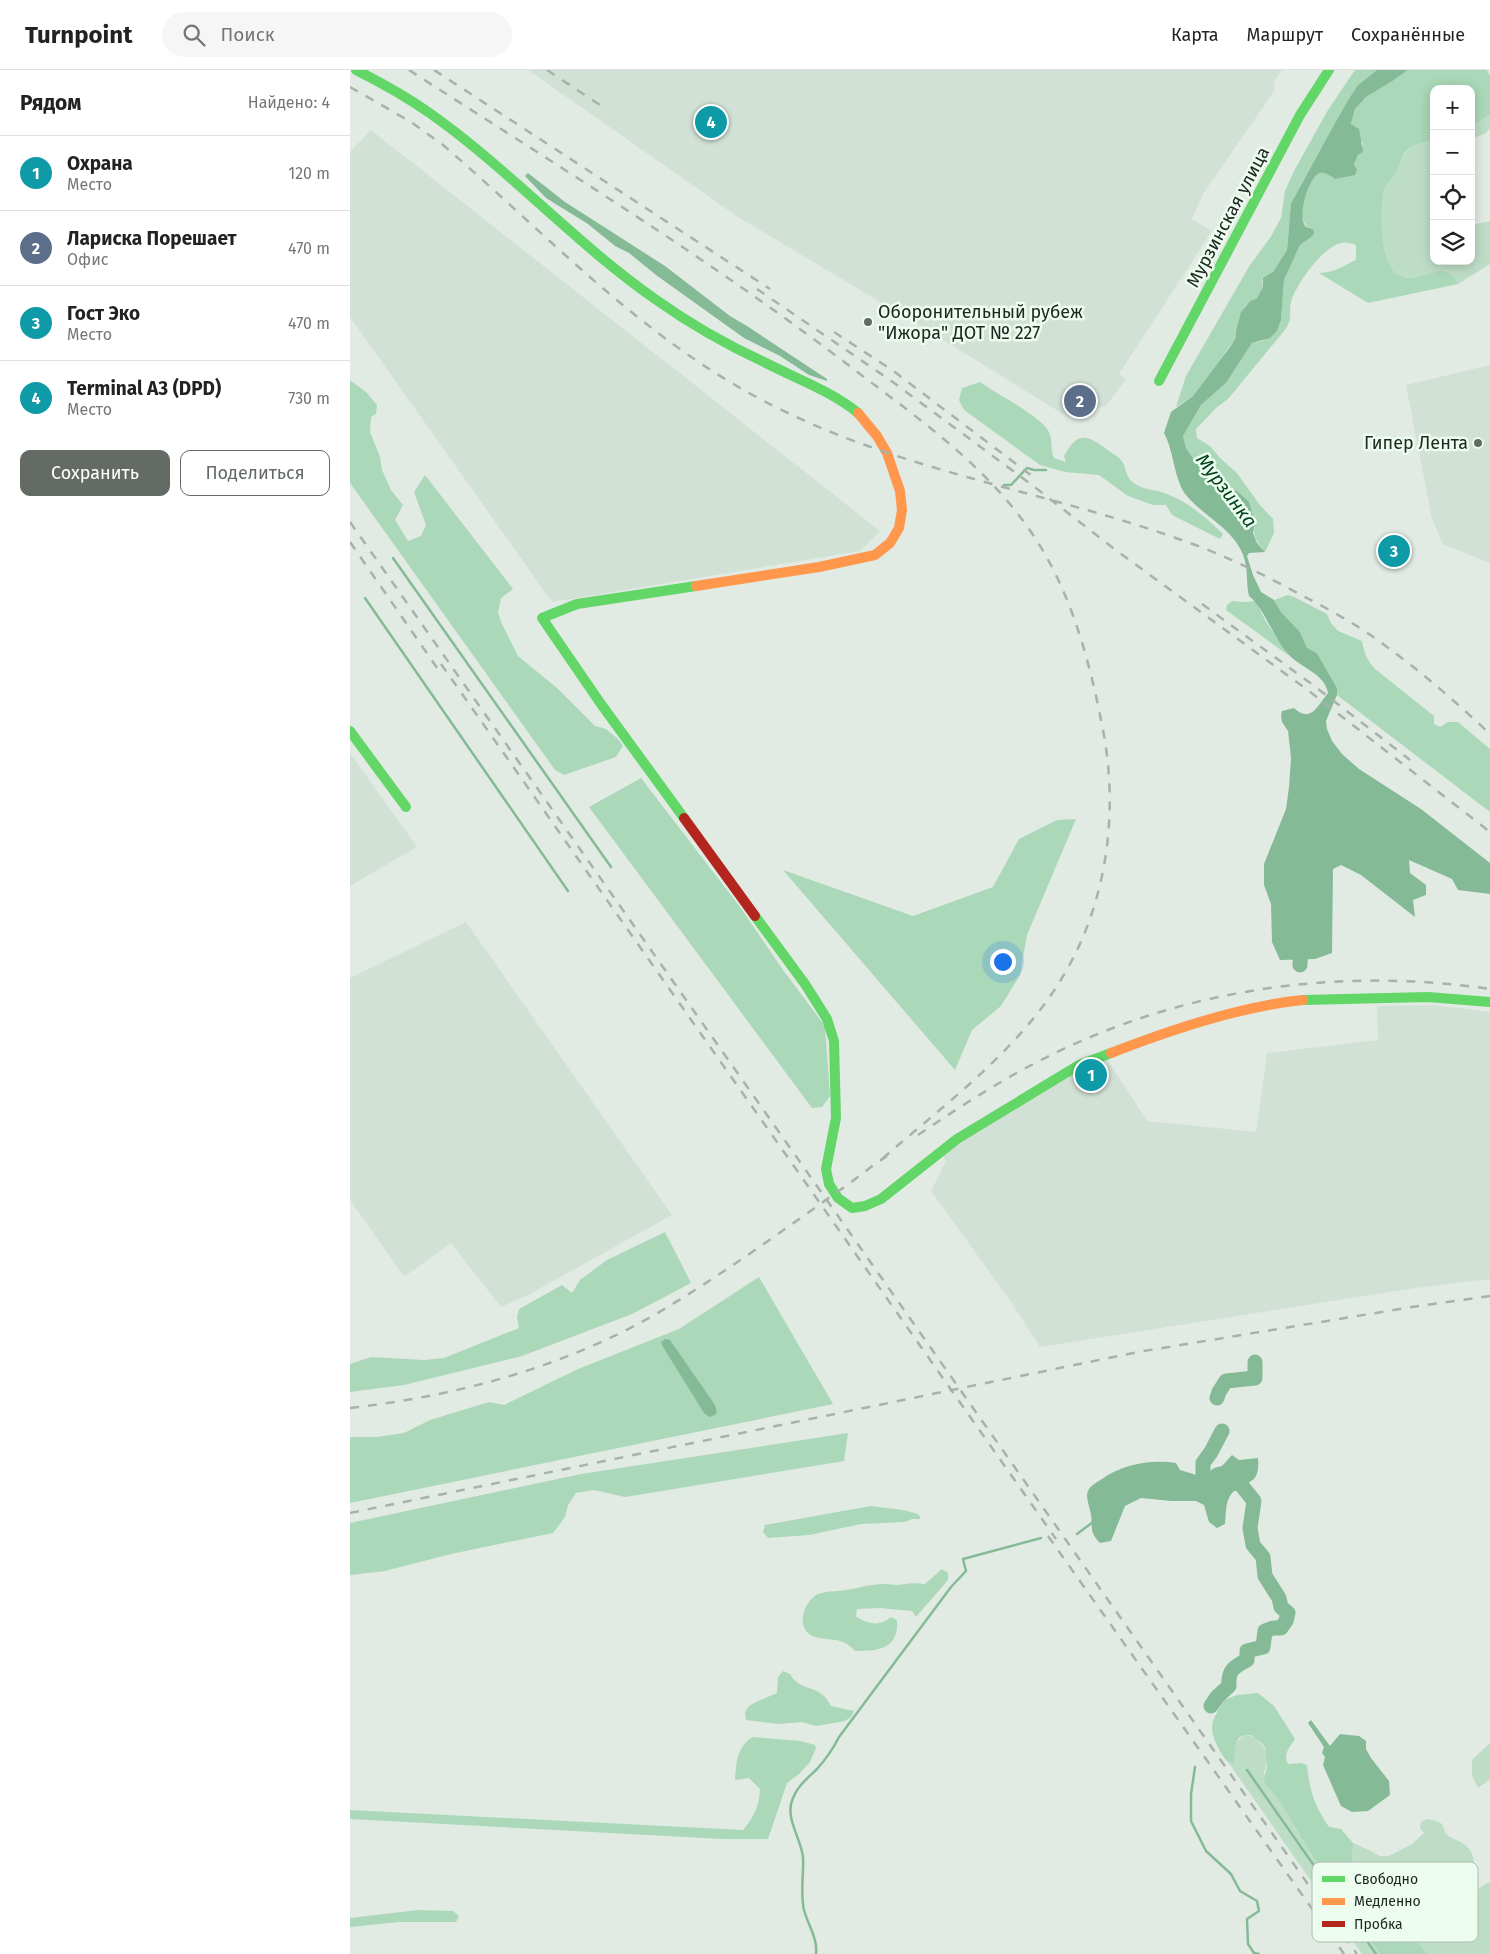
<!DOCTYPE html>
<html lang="ru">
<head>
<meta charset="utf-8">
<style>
  :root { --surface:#fff; --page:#f6f6f6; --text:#222; --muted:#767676; --line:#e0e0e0; --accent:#646b65 }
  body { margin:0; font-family:"Fira Sans",sans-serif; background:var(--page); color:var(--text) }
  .controls { position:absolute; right:15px; top:15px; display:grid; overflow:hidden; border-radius:10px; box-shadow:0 2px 12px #0003 }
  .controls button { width:45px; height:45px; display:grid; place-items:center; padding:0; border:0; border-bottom:1px solid var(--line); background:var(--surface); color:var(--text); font:25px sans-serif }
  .you { position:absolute; left:652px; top:891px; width:18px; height:18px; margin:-12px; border:4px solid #fff; border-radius:50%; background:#1a73e8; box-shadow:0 0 0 8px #1a73e833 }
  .badge { display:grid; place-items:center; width:32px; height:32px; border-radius:50%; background:var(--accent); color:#fff; font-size:16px; font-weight:700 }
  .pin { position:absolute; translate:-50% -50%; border:2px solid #fff; box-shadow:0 1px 5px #0006 }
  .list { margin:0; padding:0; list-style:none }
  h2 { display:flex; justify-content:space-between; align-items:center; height:65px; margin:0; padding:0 20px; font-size:21px }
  h2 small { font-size:16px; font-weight:400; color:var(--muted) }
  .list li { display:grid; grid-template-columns:32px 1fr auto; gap:15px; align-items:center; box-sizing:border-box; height:75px; padding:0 20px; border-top:1px solid var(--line) }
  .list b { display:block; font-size:19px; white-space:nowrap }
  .list p { margin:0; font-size:16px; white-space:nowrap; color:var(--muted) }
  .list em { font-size:16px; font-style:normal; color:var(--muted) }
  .actions { display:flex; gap:10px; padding:15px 20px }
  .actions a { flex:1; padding:11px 0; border:1px solid var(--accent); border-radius:10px; text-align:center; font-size:18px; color:var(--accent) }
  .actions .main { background:var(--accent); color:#fff }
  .icon { flex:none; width:28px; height:28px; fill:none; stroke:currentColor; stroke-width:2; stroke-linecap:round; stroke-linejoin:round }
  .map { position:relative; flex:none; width:1140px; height:1884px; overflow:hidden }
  header { display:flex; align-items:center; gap:30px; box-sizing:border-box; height:70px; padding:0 25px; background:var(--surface); border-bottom:1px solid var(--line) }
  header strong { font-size:24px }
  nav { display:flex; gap:28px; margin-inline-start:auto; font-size:18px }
  .search { width:350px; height:45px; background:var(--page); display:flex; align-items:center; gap:12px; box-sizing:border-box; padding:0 18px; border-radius:28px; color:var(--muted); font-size:19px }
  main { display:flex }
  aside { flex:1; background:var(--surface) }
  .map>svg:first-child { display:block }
</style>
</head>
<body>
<header>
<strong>Turnpoint</strong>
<div class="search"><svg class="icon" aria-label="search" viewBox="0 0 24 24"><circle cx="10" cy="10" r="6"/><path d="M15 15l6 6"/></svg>Поиск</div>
<nav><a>Карта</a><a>Маршрут</a><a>Сохранённые</a></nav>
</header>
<main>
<aside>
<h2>Рядом<small>Найдено: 4</small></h2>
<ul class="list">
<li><span class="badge" style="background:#0f9aa8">1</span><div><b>Охрана</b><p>Место</p></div><em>120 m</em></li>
<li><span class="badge" style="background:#5c6f8a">2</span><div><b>Лариска Порешает</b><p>Офис</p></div><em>470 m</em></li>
<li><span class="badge" style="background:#0f9aa8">3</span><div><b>Гост Эко</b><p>Место</p></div><em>470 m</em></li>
<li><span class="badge" style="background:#0f9aa8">4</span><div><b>Terminal A3 (DPD)</b><p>Место</p></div><em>730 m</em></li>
</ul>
<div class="actions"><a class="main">Сохранить</a><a>Поделиться</a></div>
</aside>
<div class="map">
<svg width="1140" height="1884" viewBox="0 0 1140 1884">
  <rect width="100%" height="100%" fill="#e2eae4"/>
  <g fill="#d2e1d5">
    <polygon points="178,0 932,0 924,12 925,20 853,124 842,149 862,161 769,304 776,309 756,336 713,344 569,255 388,147"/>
    <polygon points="21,60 530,461 510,481 202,532 0,247 0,82"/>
    <polygon points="1140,295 1140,493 1093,474 1082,449 1056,315"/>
    <polygon points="0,683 67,777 0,816"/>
    <polygon points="116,852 322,1145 178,1225 151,1237 101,1173 58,1204 53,1205 0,1130 0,908"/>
    <polygon points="1084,935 1140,942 1140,1209 1065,1218 690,1277 659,1229 581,1121 596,1091 591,1083 730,998 756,987 797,1051 906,1062 917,983 1028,970 1027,936"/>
  </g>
  <g fill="#beddc7">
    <polygon points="1140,44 1140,58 1136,63 1121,70 1121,57"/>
    <path d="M 1084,71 L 1084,82 L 1082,82 L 1084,94 L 1084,191 L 1121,191 L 1121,168 L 1125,167 L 1121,155 L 1140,151 L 1140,194 L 1108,214 L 1105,207 C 1101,205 1095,202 1090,202 C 1075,202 1061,215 1046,203 C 1030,190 1029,137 1035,118 C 1038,111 1045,106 1048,99 C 1052,92 1052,84 1058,79 C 1066,73 1075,72 1084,71 Z"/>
    <path d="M 894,1665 C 913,1665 921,1687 914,1702 L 920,1720 L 928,1729 L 976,1808 L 1030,1884 L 1012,1884 L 878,1692 L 884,1692 L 886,1673 Z"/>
    <polygon points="1140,1673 1140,1709 1128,1718 1122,1706 1122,1690"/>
    <path d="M 1077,1749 C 1102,1753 1088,1759 1100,1767 C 1103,1769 1108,1770 1111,1772 C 1127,1782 1126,1796 1119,1811 L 1106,1815 L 1116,1827 L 1137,1813 L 1140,1813 L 1140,1884 L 1077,1884 L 1064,1868 L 1037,1821 L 1024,1813 L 1017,1813 L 1010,1809 L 1002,1799 L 1003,1773 L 1019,1780 L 1030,1786 L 1039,1786 L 1062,1774 L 1074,1763 L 1070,1758 L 1071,1752 Z"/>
  </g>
  <g fill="#abd8b9">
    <polygon points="1005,0 1027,0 1008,15 951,114 941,133 937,180 923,202 912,211 913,217 907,228 900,231 895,236 886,261 886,267 866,296 843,326 826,337 836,306 900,195 920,168 931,148 935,121 945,99 978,40"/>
    <path d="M 1058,0 L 1137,0 L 1140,6 L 1140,44 L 1121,57 L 1121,19 L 1084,19 L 1084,71 C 1075,72 1066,73 1058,79 C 1051,84 1052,92 1048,99 C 1045,106 1038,111 1035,118 C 1029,137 1030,190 1046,203 C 1061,215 1075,202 1091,201 C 1095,201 1101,205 1105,207 L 1108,214 L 1018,233 L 969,203 C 987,202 990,197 1006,190 L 1006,175 C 1001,173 996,172 991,173 C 973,177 946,214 941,232 C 938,245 944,247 934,261 L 878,329 L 866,338 L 846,359 L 847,368 L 860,376 L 870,388 L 887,403 L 909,434 L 923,449 L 924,463 L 915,482 C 907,472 902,466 905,454 L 887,421 L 874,415 L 867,402 L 851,395 L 842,387 L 836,378 L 833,366 L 851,335 L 876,313 L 902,273 L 912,271 L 927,261 L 931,250 L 934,210 L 950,175 L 960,168 L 962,158 L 957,157 C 954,152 951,148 952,142 C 952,134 961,105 970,103 C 975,102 980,106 985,109 L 1005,96 L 1004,94 L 1013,74 L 1001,54 L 1005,39 L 1016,27 L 1041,12 Z"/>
    <polygon points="0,310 16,322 27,335 26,344 21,347 20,362 30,387 32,400 41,420 53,435 45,450 58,471 71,466 76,455 64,422 75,405 163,519 151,528 148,542 151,552 168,586 207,618 245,656 256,659 268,669 273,676 266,687 214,705 205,700 0,413"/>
    <path d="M 630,312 C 645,323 692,347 699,362 C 703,370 700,379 704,388 L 716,392 L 714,386 C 728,360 738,365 759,381 C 763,384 771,388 773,393 C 778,403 775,408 787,415 C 795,420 808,420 817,424 C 838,432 857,448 873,464 L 870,469 L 822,445 L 816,435 L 803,435 L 778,426 L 749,405 L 715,402 L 690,395 L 614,340 L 609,330 L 612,318 Z"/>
    <path d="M 938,525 L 944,527 L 977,544 L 981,553 L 988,561 L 1012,571 C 1014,583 1017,590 1025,599 L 1084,646 L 1084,654 L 1090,657 L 1098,652 L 1108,652 L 1140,679 L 1140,742 L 987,625 L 987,618 L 967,583 L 957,578 L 950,562 L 931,542 L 924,530 Z"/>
    <polygon points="882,531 894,532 906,531 915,550 938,585 876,540 877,535"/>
    <polygon points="291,708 390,837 433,900 475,956 480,1026 472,1037 462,1038 239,737"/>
    <polygon points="726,749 677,865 670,905 651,936 622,960 605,1000 433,800 563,846 643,817 669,769 707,750"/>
    <polygon points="315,1162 341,1213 282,1244 172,1286 54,1315 0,1322 0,1294 21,1287 74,1290 94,1288 169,1258 167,1247 169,1239 212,1215 222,1223 230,1210 257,1190"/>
    <polygon points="409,1207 483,1334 0,1433 0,1367 26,1367 54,1363 80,1350 139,1332 154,1335 228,1299 329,1259"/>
    <polygon points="498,1363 494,1391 275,1427 244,1420 226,1423 218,1435 215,1447 203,1463 101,1484 35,1501 0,1505 0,1453 231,1404"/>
    <polygon points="521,1436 553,1440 568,1444 571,1449 562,1449 555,1452 511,1454 459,1465 418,1468 413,1462 415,1455"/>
    <path d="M 592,1499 L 598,1503 L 598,1510 L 566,1547 L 562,1541 L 530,1538 L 507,1539 L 506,1547 C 520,1554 528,1557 541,1547 L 547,1550 C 549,1579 529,1581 505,1581 C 501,1577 498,1574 493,1572 C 482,1567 461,1572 455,1559 C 449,1547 456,1532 466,1525 C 476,1520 486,1522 496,1520 C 508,1518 522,1514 534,1514 C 539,1514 544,1515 549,1515 C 560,1513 564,1513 575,1514 Z"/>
    <path d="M 433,1601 L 440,1604 C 450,1623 469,1612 481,1636 L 504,1641 L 501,1647 L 495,1651 L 466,1656 L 452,1652 L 429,1654 L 396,1650 L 395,1642 L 399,1636 L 406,1632 L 427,1623 L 428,1607 Z"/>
    <path d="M 908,1623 L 924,1636 L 945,1669 C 939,1678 933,1684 938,1694 L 951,1693 L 957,1695 C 960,1722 964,1735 979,1757 L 991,1759 L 1003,1773 C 1003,1789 997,1809 1019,1813 C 1026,1814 1031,1816 1037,1821 L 1064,1868 L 1077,1884 L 1030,1884 L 976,1808 L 928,1729 L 916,1715 L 914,1709 L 917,1697 L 915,1678 L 912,1673 L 901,1665 L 894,1665 L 889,1668 L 886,1673 L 884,1692 L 878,1692 C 871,1685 861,1666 862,1656 C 863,1648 870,1637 874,1630 L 887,1625 Z"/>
    <path d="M 403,1667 L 450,1671 L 465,1675 L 466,1678 L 460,1692 L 449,1704 L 437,1713 L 418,1769 L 372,1769 L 0,1749 L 0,1740 L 393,1760 C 404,1747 409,1737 410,1719 L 399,1708 L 385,1710 C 386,1693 387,1676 403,1667 Z"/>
    <polygon points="68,1840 103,1841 109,1846 106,1852 49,1852 0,1857 0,1848"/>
  </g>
  <g fill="#84bb96">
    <path d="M 1027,0 L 1058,0 L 1041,12 L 1016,27 L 1005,39 L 1001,54 L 1009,59 L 1013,82 L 1008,85 L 1004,94 L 1007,100 L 1005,105 L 985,109 C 980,106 975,102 970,103 C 959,106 946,148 956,157 C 958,158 961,158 963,159 L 964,164 L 960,168 L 950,175 L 934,210 L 931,250 L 927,261 L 920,268 L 902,273 L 876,313 L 851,335 L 833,366 L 836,378 L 842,387 L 851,395 L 867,402 L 874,415 L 887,421 L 899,432 L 905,454 L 903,463 L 907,473 L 915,482 L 899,483 L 897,486 L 903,505 L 911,522 L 924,530 L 931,542 L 950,562 L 957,578 L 967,583 L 987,618 L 987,625 L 976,651 L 977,659 L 982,671 L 992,684 L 1009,699 L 1071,739 L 1140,793 L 1140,824 L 1108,820 L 1102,809 L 1059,790 L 1060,803 L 1076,815 L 1076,825 L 1063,830 L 1065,847 L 1011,805 L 991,795 L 983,799 L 982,883 L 965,889 L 930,890 L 922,872 L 921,834 L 914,815 L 914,794 L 936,739 L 939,717 L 941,688 L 938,661 L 932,652 L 931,645 L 932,641 L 944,638 C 961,654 968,635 978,623 C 975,604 952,598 940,586 C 925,572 914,537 899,526 C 896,514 898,502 895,491 C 888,461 854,447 836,425 C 824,410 824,381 814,363 L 821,342 L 843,326 L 880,277 L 886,267 L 886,261 L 891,242 L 900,231 L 907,228 L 913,217 L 913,208 L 923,202 L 937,180 L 941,133 L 978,66 L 997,32 L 1008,15 Z"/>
    <polygon points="178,103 215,132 315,196 380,246 397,256 477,309 477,311 459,305 430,286 394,268 306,205 279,183 265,176 238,154 196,128 175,106"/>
    <polygon points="315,1269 320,1270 365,1335 367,1342 365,1345 359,1347 354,1343 313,1277 311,1272"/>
    <path d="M 882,1385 L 889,1390 L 908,1388 C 911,1420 891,1408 880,1426 C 875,1434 876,1445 875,1454 L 867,1458 L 859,1452 L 854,1435 L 846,1431 L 821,1431 L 791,1428 L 775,1436 L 761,1471 L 750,1473 C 739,1461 743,1460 741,1445 C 740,1438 737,1431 737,1425 C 738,1416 746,1413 752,1409 C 772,1394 802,1389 826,1393 L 830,1400 L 853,1407 L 864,1398 L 872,1396 Z"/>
    <polygon points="961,1650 980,1676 990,1664 1009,1666 1016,1671 1016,1679 1021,1688 1039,1711 1040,1725 1018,1741 1002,1742 991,1736 973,1695 975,1687 972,1683 974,1677 958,1653"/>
  </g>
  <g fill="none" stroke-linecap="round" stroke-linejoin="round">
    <g stroke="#84bb96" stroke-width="2.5">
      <polyline points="654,415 661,415 677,398 684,400 696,400"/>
      <polyline points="43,488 261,797"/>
      <polyline points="15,528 218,821"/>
      <polyline points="727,1464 743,1452"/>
      <polyline points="845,1697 841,1724 841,1751 856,1781 881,1804 890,1821 907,1831 909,1841 897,1849 898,1874 904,1883 909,1884"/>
      <polyline points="897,1700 1026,1884"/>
      <path d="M 466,1884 C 468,1869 458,1855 454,1840 C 450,1822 454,1805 453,1787 C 451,1768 434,1747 443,1728 C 448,1715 458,1708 467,1699 C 476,1689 483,1679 489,1667 L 601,1517 L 616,1501 L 613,1489 L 691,1468"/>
    </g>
    <g stroke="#84bb96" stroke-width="15">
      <polyline points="950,895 951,869"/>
      <polyline points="867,1328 869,1322 876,1311 905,1308 905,1292"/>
      <path d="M 861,1636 L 867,1627 L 879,1616 C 878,1601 883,1597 897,1590 L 897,1581 L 913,1577 L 915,1561 L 923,1558 L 931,1558 L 936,1551 L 938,1543 L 931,1537 L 929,1528 L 915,1506 L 913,1487 L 903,1475 L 900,1458 L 904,1431 L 892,1416 L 891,1411 L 883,1414 L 853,1407 L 853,1393 L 861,1382 L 872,1361"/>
    </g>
    <g stroke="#63d668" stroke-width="10">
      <path d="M 6,0 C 32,13 57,27 81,44 C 160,100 225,173 305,229 C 340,254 377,275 416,293 C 447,309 481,321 508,343"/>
      <polyline points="809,311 950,45 979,0"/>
      <polyline points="0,661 56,737"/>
      <polyline points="334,748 251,634 192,548 227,534 346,516"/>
      <polyline points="405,846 455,914 477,949 484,971 486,1048 476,1099 479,1114 488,1128 502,1138 515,1136 531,1129 607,1069 729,995 761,983"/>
      <polyline points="953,930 1078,927 1140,932"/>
    </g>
    <g stroke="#ff974d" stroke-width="10">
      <polyline points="346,516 469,497 525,485 540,473 549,458 552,440 550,421 537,383 527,366 508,343"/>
      <path d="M 761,983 C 820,960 890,936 953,930"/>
    </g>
    <polyline stroke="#b3261e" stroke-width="10" points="334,748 405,846"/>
    <g stroke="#a7b2aa" stroke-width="2.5" stroke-dasharray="9 9" stroke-linecap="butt">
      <path d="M 59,0 C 211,98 366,193 510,304 C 572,351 637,397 681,462 C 721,520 740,592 753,660 C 769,743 757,834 712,908 C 668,981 595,1034 532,1089"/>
      <polyline points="84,0 420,219"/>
      <polyline points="197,0 253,37"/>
      <path d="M 0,17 L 61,52 L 93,75 C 207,173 301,279 440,344 C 566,404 706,424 837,472 C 877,486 916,506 953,526 C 982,541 1011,557 1037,577 C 1073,603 1107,633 1140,664"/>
      <polyline points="407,219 540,310 682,415 763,478 959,621 1140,762"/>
      <polyline points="484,262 542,300 682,406"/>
      <polyline points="0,452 1007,1884"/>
      <polyline points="0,472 92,605"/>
      <polyline points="852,534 963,615 1060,690"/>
      <polyline points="91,594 706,1469"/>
      <path d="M 568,1065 C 611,1036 654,1008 701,985 C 836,918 992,897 1140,919"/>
      <path d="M 0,1338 C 106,1326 212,1298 306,1244 C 372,1205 435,1159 497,1115 C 511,1105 523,1095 537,1086"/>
      <polyline points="0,1443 788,1282 1062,1237 1140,1226"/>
      <polyline points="698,1466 994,1884"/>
    </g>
  </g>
  <g fill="#646b65" stroke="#ecfcef" stroke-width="2">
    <circle cx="518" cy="252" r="5"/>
    <circle cx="1128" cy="373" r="5"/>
  </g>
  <g text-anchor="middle" stroke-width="5" stroke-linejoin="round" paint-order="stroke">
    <g font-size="18" fill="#202621" stroke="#ecfcef">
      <text transform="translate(878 147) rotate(-62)" y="6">Мурзинская улица</text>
    </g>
    <g font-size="18" fill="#202621" stroke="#ecfcef" text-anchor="start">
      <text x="528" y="248">Оборонительный рубеж<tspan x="528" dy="21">"Ижора" ДОТ № 227</tspan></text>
      <text x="1118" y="379" text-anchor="end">Гипер Лента</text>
    </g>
    <g font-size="19" font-style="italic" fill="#03401f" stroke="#ecfcef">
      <text transform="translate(877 420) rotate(53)" y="7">Мурзинка</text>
    </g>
  </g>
  <rect x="962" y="1792" width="166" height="80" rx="8" fill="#ecfcef" stroke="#afbcb1" stroke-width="1"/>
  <rect x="972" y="1806" width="23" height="6" fill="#63d668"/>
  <rect x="972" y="1828" width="23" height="7" fill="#ff974d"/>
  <rect x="972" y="1851" width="23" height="6" fill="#b3261e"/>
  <g font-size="14" fill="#202621">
    <text x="1004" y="1814">Свободно</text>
    <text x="1004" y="1836">Медленно</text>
    <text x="1004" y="1859">Пробка</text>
  </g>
</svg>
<div class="controls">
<button>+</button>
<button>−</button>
<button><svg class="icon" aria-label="locate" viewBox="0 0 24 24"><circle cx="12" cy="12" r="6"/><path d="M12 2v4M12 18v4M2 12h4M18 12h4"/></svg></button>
<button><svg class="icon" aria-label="layers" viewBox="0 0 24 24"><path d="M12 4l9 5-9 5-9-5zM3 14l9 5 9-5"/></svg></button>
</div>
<div class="you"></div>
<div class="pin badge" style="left:741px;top:1005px;background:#0f9aa8">1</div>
<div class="pin badge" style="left:730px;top:331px;background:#5c6f8a">2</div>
<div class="pin badge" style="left:1044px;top:481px;background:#0f9aa8">3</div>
<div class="pin badge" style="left:361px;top:52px;background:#0f9aa8">4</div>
</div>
</main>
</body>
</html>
